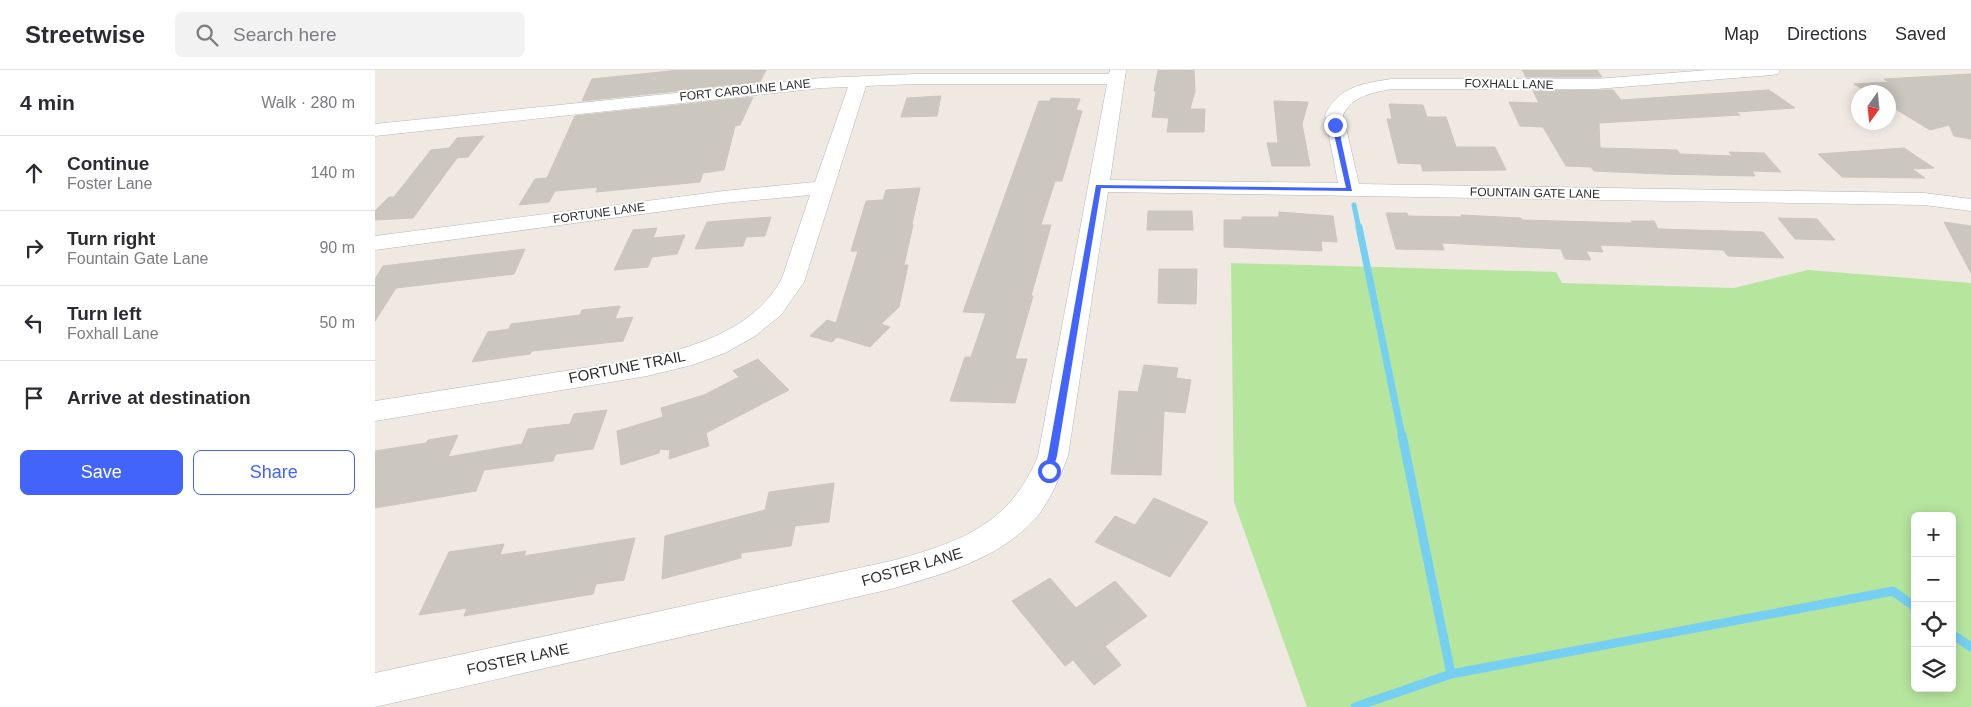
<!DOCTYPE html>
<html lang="en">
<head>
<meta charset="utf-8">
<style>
  :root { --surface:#fff; --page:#f2f2f3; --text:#2b2b33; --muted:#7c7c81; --line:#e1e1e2; --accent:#4264fb }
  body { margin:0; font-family:Helvetica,sans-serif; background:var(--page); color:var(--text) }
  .controls { position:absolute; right:15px; bottom:15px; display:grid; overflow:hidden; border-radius:8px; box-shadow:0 2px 12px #0003 }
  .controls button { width:45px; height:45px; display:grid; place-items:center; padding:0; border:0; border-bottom:1px solid var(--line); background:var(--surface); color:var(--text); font:25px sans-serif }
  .compass { position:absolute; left:1476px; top:15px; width:45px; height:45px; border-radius:50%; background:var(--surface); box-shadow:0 2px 12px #0003; rotate:195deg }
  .stop { position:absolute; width:15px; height:15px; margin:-11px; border:4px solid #4264fb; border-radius:50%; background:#fff }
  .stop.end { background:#4264fb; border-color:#fff; box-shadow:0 1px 5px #0008 }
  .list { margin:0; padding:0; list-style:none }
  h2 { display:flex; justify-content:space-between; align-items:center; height:65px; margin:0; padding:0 20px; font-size:21px }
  h2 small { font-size:16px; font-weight:400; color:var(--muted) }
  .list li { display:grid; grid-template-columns:32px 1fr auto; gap:15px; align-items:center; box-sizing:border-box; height:75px; padding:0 20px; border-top:1px solid var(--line) }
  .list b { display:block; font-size:19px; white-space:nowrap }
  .list p { margin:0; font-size:16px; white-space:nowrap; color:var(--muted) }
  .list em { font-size:16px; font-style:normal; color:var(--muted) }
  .actions { display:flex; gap:10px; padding:15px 20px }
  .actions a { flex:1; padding:11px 0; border:1px solid var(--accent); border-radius:8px; text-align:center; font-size:18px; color:var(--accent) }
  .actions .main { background:var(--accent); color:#fff }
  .icon { flex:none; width:28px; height:28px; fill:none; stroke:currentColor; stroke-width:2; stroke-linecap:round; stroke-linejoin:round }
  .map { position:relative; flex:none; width:1596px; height:637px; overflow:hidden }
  header { display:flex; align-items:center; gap:30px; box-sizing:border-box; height:70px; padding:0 25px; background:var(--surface); border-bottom:1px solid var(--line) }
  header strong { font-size:24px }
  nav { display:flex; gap:28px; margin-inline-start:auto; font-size:18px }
  .search { width:350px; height:45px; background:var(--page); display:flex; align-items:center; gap:12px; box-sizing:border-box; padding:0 18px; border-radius:8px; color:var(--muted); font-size:19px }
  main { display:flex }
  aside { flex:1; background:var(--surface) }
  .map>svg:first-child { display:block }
</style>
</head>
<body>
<header>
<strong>Streetwise</strong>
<div class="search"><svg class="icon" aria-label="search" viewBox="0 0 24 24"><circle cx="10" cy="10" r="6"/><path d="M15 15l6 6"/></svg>Search here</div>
<nav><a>Map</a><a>Directions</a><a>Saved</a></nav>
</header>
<main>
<aside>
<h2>4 min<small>Walk · 280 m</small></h2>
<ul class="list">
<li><svg class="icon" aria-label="ahead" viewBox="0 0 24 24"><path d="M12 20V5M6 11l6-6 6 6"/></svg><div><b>Continue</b><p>Foster Lane</p></div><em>140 m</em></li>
<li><svg class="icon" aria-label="right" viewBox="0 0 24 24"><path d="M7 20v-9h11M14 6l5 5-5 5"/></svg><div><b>Turn right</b><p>Fountain Gate Lane</p></div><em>90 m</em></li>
<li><svg class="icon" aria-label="left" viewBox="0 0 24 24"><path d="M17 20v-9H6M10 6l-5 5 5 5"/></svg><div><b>Turn left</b><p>Foxhall Lane</p></div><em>50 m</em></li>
<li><svg class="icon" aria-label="arrive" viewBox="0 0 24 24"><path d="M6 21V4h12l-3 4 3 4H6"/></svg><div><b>Arrive at destination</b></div></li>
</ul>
<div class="actions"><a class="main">Save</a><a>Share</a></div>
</aside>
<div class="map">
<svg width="1596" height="637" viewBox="0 0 1596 637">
  <rect width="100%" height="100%" fill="#efe9e1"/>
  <path fill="#b6e59e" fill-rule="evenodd" d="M 856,193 L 1181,202 L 1187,213 L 1359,218 L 1433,200 L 1596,213 L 1596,637 L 932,637 L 859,432 ZM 1540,446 L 1577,446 L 1577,618 L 1540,618 Z"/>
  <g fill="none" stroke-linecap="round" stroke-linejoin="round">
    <polyline stroke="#75cff0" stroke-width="5" points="979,135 984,159"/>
    <polyline stroke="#75cff0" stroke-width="7" points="984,157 1027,366"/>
    <g stroke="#75cff0" stroke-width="9">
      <polyline points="1027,365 1076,604"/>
      <polyline points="1577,564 1596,577"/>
      <polyline points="980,637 1076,604 1518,521 1540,537"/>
    </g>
  </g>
  <g fill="#cbc7bf" stroke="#cbc5ba">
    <polygon points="305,0 391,0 385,12 207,31 217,9"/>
    <polygon points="783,0 819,0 820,21 815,39 830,39 829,62 792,62 794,48 777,47 781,21 779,21"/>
    <polygon points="1147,0 1222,0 1227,7 1151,7"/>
    <polygon points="1596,4 1596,69 1579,66 1574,55 1555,60 1514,35 1514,22 1493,22 1479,14 1514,12 1509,9"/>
    <polygon points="1238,20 1246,30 1394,20 1420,38 1361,42 1365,45 1224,53 1225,78 1302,80 1305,84 1357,86 1354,82 1389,83 1406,102 1377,101 1380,106 1287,104 1219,101 1216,97 1191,96 1168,57 1145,56 1134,32 1164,33 1158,21"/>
    <polygon points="566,26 562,46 526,47 532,28"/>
    <polygon points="378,27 365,55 360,56 349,100 328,103 325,112 221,122 223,117 180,121 174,132 144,135 160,109 172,108 200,46"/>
    <polygon points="676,28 705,29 701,40 707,41 687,111 680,111 666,155 676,155 656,226 658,226 640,289 652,289 640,333 575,331 590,287 596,287 611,243 588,242 664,31 675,31"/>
    <polygon points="899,31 933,32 927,54 935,96 897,96 892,73 903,73"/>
    <polygon points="1014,34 1048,35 1052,47 1071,47 1081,77 1120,77 1131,100 1048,101 1046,94 1023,93 1012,49 1017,49"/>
    <polygon points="109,66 93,87 82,88 38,148 0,150 0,141 14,127 19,127 56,80 74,78 82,68"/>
    <polygon points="1529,78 1559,98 1537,99 1550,108 1467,107 1443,84"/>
    <polygon points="545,118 537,154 538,155 529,195 533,195 524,237 506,254 515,257 495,277 462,267 457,272 435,266 452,250 461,253 483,181 476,181 491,131 508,130 511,120"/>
    <polygon points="773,141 817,141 818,160 772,160"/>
    <polygon points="904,142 958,146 962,172 946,171 947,181 849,177 849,150 867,150 867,147 904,147"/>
    <polygon points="1011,143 1032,143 1033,146 1087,147 1086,145 1146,148 1147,150 1257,153 1256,151 1279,151 1283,159 1388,162 1409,188 1353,186 1348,180 1225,175 1228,182 1211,181 1216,190 1190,189 1186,179 1067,173 1069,180 1021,179"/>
    <polygon points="396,147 390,166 371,167 368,176 320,179 332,152"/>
    <polygon points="1403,148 1442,149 1460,170 1420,169"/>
    <polygon points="1569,152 1596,156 1596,203"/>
    <polygon points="282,158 278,168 310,165 302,184 277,187 273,197 239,200 258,160"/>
    <polygon points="150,179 139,204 21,218 0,251 0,209 8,196"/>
    <polygon points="784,199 822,199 821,234 783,233"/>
    <polygon points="245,236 240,249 258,247 248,271 157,281 155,284 97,292 113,262 134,259 136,254 205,245 207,240"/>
    <polygon points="383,289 414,320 331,363 334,376 294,389 295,380 285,379 284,383 246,395 242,361 288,347 286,338 329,325 364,307 358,301"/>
    <polygon points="769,295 803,298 801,308 816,310 810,343 789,341 786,405 736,404 744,321 763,322"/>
    <polygon points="232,340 218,379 181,384 178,391 109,400 101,421 0,438 0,381 51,373 53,370 83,365 73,387 147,374 153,359 195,354 199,344"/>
    <polygon points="459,413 454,452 420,456 416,476 366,483 366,488 287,509 290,466 390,440 394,422"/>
    <polygon points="779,428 833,452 795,507 720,472 740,446 760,455"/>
    <polygon points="260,468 249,510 221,514 218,524 89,546 92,538 44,545 74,482 129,474 125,485 151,481 149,486"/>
    <polygon points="675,508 701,538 740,511 772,546 730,576 746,595 719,615 698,590 690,596 637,531"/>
  </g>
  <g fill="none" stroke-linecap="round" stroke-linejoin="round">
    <defs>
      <path id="minor" d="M 735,0 L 751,0 L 735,110 L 963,113 L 950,45 C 965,16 986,14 1016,9 L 1221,9 L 1333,0 L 1405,0 L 1403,4 L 1397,5 L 1221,19 L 1016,19 C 997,23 977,26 968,45 L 984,114 L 1549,123 L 1596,129 L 1596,141 L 1549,135 L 733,122 L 693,386 C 685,406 677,427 664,444 C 628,488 569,504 516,519 L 0,637 L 0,603 L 516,491 C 583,473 635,455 663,386 L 732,14 L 541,14 L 491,16 L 429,212 L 406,245 L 380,266 L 350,283 L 317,295 L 272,306 L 0,351 L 0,331 L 272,288 C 322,276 377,259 405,212 C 409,205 411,195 414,187 C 421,166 428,146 435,125 L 349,133 L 0,180 L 0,166 L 349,121 L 440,112 L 473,17 L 446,18 L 0,66 L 0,54 L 446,8 L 541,4 L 734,4 Z"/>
    </defs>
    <use href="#minor" stroke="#b4b7c1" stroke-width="1"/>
    <use href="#minor" fill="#fff" fill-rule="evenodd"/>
  </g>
  <polygon fill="#4264fb" points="960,54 963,55 977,121 726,118 682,386 677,403 670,403 669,401 673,386 721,115 971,118 957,55"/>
  <g text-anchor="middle" stroke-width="4" stroke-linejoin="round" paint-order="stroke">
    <g font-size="12" fill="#2e2e2e" stroke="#fff">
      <text transform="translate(1134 14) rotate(1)" y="4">FOXHALL LANE</text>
      <text transform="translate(370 20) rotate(-6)" y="4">FORT CAROLINE LANE</text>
      <text transform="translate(1160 123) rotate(1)" y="4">FOUNTAIN GATE LANE</text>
      <text transform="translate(224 143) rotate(-8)" y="4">FORTUNE LANE</text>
    </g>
    <g font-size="15" fill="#2e2e2e" stroke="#fff">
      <text transform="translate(252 297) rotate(-11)" y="5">FORTUNE TRAIL</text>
      <text transform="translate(537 497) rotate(-16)" y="5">FOSTER LANE</text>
      <text transform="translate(143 589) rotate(-12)" y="5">FOSTER LANE</text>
    </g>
  </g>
</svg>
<div class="controls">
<button>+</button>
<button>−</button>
<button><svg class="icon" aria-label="locate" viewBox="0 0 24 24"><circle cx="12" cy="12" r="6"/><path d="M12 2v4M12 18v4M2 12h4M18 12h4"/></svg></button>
<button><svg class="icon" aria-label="layers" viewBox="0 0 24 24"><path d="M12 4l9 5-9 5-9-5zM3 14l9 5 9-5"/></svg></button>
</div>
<svg class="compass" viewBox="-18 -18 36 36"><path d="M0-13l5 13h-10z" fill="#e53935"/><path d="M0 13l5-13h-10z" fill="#7c7c81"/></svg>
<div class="stop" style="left:674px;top:401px"></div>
<div class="stop end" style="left:960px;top:55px"></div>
</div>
</main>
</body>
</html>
